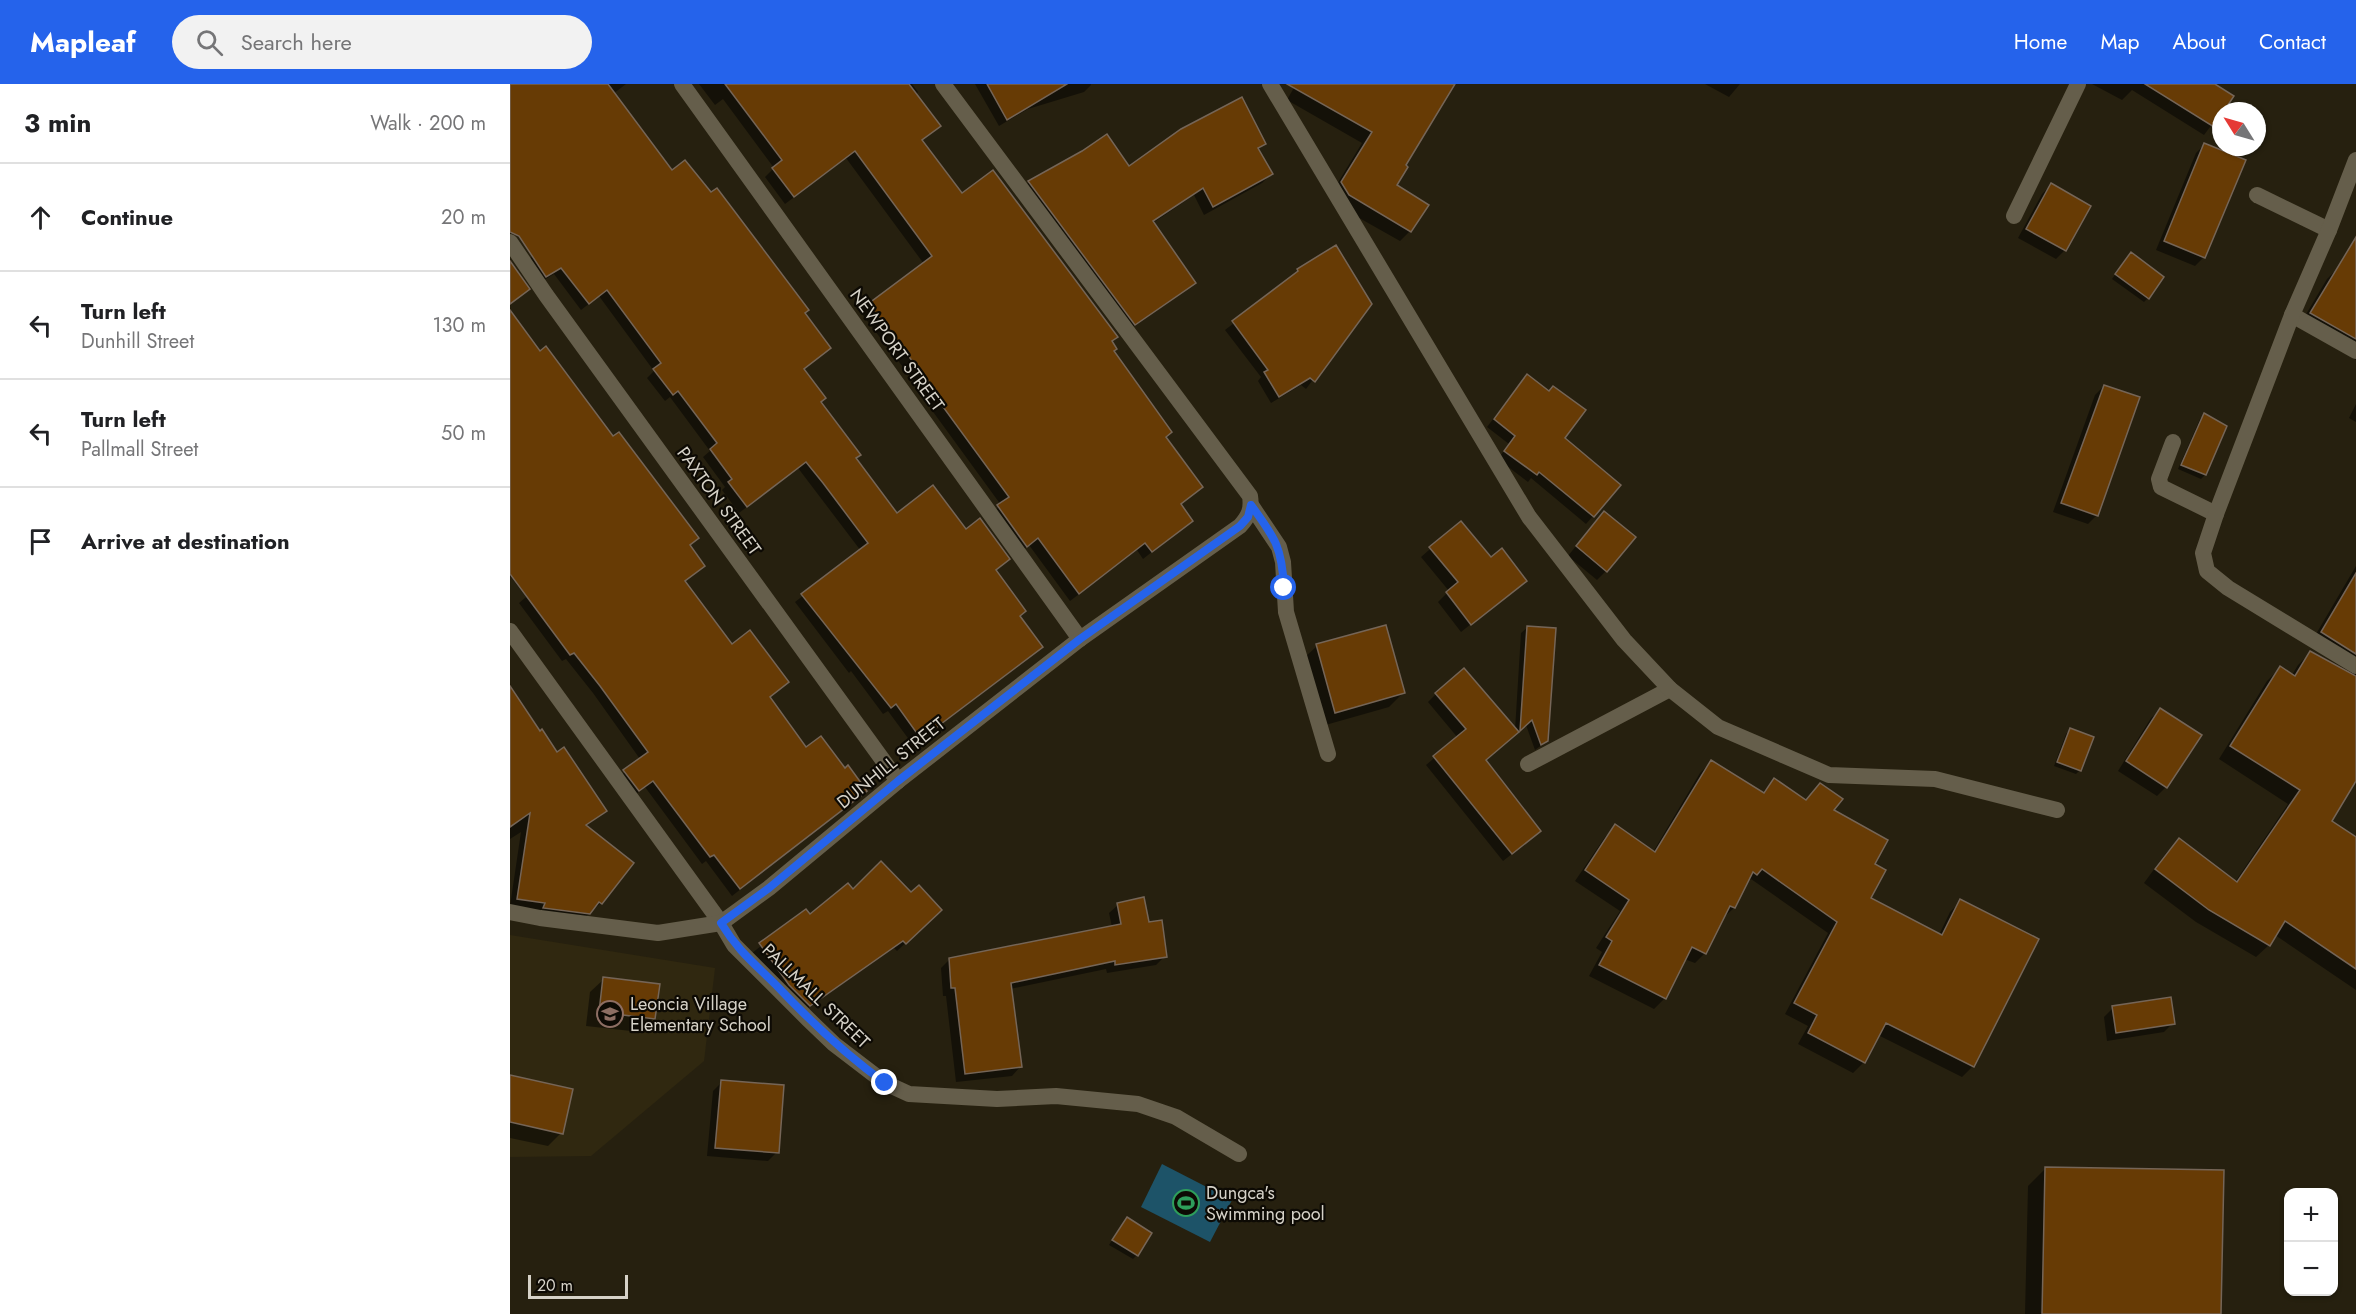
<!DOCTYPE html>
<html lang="en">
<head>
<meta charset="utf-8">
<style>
  :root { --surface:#fff; --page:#f2f2f2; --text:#202124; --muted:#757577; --line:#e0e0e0; --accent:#2563eb }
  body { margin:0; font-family:Jost,sans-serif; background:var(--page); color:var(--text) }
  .controls { position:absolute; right:18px; bottom:18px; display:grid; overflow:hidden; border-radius:12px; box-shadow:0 2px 4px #0004 }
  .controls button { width:54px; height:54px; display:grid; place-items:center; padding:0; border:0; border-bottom:2px solid var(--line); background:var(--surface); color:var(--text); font:30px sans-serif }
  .compass { position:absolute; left:1702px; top:18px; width:54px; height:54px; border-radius:50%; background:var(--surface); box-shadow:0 2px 4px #0004; rotate:307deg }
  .scale { position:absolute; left:18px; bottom:15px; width:100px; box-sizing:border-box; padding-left:6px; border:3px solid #d6d2c8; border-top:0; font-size:16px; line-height:21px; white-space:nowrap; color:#d6d2c8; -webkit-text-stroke:4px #0d0a04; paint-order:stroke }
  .stop { position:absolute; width:18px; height:18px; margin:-14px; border:4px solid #2563eb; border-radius:50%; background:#fff }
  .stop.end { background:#2563eb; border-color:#fff; box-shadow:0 2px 6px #0008 }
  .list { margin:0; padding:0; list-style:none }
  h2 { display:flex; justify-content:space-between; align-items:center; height:78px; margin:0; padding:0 24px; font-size:26px }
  h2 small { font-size:20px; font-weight:400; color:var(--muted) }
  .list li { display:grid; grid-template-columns:39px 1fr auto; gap:18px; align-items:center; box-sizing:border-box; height:108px; padding:0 24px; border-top:2px solid var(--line) }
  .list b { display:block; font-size:22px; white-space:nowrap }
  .list p { margin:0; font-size:20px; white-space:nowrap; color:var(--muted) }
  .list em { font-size:20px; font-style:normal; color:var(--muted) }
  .icon { flex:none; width:33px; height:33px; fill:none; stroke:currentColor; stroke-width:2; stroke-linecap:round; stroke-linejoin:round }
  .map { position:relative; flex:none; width:1846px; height:1230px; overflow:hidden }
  header { display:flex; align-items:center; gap:36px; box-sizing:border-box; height:84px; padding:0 30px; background:var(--accent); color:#fff }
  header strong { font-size:28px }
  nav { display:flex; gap:33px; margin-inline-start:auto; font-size:21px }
  .search { width:420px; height:54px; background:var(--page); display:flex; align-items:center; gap:15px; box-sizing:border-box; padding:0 21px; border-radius:33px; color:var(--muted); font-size:22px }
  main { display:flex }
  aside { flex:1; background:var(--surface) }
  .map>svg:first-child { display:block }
</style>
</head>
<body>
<header>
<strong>Mapleaf</strong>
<div class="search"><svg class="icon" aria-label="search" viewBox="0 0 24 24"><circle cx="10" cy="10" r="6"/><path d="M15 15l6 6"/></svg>Search here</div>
<nav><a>Home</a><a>Map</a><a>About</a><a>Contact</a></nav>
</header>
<main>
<aside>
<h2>3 min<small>Walk · 200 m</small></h2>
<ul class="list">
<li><svg class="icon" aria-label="ahead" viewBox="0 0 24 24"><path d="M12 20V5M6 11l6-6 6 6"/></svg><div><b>Continue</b></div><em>20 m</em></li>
<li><svg class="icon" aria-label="left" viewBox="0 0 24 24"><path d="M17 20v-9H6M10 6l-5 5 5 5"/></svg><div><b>Turn left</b><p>Dunhill Street</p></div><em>130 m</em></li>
<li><svg class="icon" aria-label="left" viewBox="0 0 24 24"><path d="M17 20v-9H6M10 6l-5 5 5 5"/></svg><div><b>Turn left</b><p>Pallmall Street</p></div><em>50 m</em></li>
<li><svg class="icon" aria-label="arrive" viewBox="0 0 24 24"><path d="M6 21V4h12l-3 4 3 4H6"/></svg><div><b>Arrive at destination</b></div></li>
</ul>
</aside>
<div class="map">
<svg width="1846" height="1230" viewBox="0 0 1846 1230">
  <rect width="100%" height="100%" fill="#26200f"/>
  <polygon fill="#302810" points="0,851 205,884 194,977 81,1072 0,1073"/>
  <polygon fill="#1d5368" points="652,1080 722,1116 700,1158 631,1123"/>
  <g fill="#0007">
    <polygon points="0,0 116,0 103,10 162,88 294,230 319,264 293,286 310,318 345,375 387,431 456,447 498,475 485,487 509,533 523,570 403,661 378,627 373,630 341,587 339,589 285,518 351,467 288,384 229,429 212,406 215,403 193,373 200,367 160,313 155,317 137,294 144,287 89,212 71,226 44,190 29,199 15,179 24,171 0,138"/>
    <polygon points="189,0 402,0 408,8 406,11 429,42 411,57 451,112 600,258 602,268 654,354 691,403 670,421 681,437 633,475 627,466 560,517 519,461 508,470 480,431 491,421 421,325 424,323 351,229 414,180 336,74 275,120 255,93 264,84 213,15 205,21"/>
    <polygon points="465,0 581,0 581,1 574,8 518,25 489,42"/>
    <polygon points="786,0 935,0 885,101 900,147 890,157 828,122 821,110 852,59 777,16"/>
    <polygon points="1195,0 1230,0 1219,13"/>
    <polygon points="1582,0 1702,0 1712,27 1694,51 1622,6 1612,16"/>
    <polygon points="754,60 747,67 761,90 752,99 694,131 684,111 643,139 684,199 675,207 616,248 511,107 519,98 618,84"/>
    <polygon points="1695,60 1694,173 1685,182 1646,166 1686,69"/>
    <polygon points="1541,101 1555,166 1546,175 1508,154 1532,110"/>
    <polygon points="1617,174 1638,214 1634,218 1602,195"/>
    <polygon points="1830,182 1846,192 1846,276 1789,242 1817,195"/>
    <polygon points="788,186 860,219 796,305 791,301 761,319 748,297 751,293 715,246 781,195"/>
    <polygon points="0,229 193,482 174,498 296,665 335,686 355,707 222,812 196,777 192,780 135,703 121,714 107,695 130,675 83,609 56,575 52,577 9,519 16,513 0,492"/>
    <polygon points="1010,300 1053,355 1083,432 1076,440 1021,394 1018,398 988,375 999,360 977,343"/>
    <polygon points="1594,302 1587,431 1578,440 1543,428 1585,311"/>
    <polygon points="1846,320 1846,338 1839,334"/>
    <polygon points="1694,331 1715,343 1695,391 1691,395 1668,385 1690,335"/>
    <polygon points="1085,438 1096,487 1087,496 1058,472"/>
    <polygon points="950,439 981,475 1015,497 951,548 928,518 939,507 911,473"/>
    <polygon points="1846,482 1846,694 1820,737 1846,755 1846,906 1765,851 1759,861 1746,873 1686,838 1634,799 1656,769 1669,756 1725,798 1778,720 1709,675 1757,597 1770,584 1782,591 1788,581 1801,568 1844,595 1839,586 1799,562"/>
    <polygon points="1018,543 1037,657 1025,666 1016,641 974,677 1021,755 993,777 916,681 948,654 918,618 926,610 1005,646 1011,549"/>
    <polygon points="807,562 893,609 879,623 812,642 793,575"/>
    <polygon points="6,613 47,670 95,727 76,742 91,819 71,837 0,822 11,748 0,755 0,617"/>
    <polygon points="1650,626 1690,651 1656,703 1647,712 1608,687 1641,634"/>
    <polygon points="1560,646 1570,686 1566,690 1544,682 1556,650"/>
    <polygon points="1201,678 1252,709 1264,696 1295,717 1310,700 1322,726 1363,780 1359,815 1429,851 1440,828 1451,817 1463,982 1452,993 1368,951 1354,978 1343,989 1288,960 1298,942 1275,930 1318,849 1241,795 1235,800 1224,824 1213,834 1195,869 1185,879 1174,875 1155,914 1144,925 1079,892 1092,868 1086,864 1110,827 1065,797 1095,753 1106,742 1143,768 1190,689"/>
    <polygon points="343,807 422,834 387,867 384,864 291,929 242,869 296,827 300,832"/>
    <polygon points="608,821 655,872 646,881 597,889 596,885 500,905 510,983 502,992 446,998 436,912 433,912 431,884 440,875 602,843 599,829"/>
    <polygon points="94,895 144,934 130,948 76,942 80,908"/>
    <polygon points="1603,924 1663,939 1654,948 1597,957 1594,933"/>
    <polygon points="0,993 51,1049 38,1062 0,1054"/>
    <polygon points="212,998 267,1068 258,1077 197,1072 203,1007"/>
    <polygon points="1536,1084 1709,1230 1515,1230 1518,1102"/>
    <polygon points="613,1139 627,1171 623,1175 599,1161"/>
  </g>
  <g fill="#673b05" stroke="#756557" stroke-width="1.5">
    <polygon points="0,0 98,0 162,86 175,76 201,108 207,104 299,226 295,229 321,264 294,285 316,314 311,318 351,371 346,374 387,429 423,401 456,445 470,434 500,475 486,486 516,527 510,532 533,563 411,655 386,620 381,624 291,510 358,459 313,399 296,378 237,423 218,398 222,395 200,365 207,359 168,307 163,311 143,285 151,279 97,206 79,220 51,184 36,193 9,152 0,148"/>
    <polygon points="215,0 399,0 431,42 412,56 452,109 483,86 608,253 602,257 607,265 604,267 662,348 656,353 693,403 671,420 683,437 642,468 635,459 569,510 528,454 517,463 487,421 499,413 428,316 431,314 358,220 422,172 345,67 284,113 262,84 272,76"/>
    <polygon points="477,0 557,0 497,36"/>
    <polygon points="777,0 945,0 896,81 898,83 887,101 919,121 901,148 839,111 831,98 862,48"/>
    <polygon points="1635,0 1705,0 1724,12 1714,27 1711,27 1711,32 1704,43"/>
    <polygon points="732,13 756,60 748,64 763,90 703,123 693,104 643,137 686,199 625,241 518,97 572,67 597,50 619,82 671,45"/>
    <polygon points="1694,59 1736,76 1695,174 1654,157"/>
    <polygon points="1541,99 1581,122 1556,167 1516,145"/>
    <polygon points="1846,153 1846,255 1800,229"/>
    <polygon points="826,161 862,220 805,298 800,294 769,313 754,288 758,286 722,237 788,187 787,185"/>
    <polygon points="1621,168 1654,193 1639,215 1605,190"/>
    <polygon points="0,177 20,205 0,220"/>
    <polygon points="0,226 30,267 36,262 103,352 109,348 189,454 180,461 195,482 175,497 222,560 240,546 279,598 260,613 296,663 311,652 335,684 338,681 357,707 230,805 204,771 200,773 143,697 129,707 113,686 138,668 90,602 64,569 60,571 0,490"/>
    <polygon points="1017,290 1039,307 1043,302 1076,326 1055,354 1111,401 1084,433 1029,388 1027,391 994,367 1005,352 984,335"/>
    <polygon points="1594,301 1630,313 1588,432 1551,419"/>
    <polygon points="1694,329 1717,342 1696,391 1671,381"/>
    <polygon points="1094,427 1126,453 1097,488 1066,462"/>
    <polygon points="951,437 981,473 992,464 1017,497 961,541 936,508 948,498 919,463"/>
    <polygon points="1846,489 1846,570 1811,548"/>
    <polygon points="876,541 895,609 825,629 806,560"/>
    <polygon points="1017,542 1046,544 1038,657 1031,661 1022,636 1010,647"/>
    <polygon points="1800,567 1846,592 1846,697 1822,737 1846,753 1846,885 1775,837 1760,862 1699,826 1645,785 1669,754 1727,798 1790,706 1720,662 1770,582 1785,592"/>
    <polygon points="954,584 1009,648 976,676 1031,747 1002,770 923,672 956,645 925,609"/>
    <polygon points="0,602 30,647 32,645 47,668 54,663 97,727 76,741 124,779 92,820 89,818 80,830 33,824 35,819 7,815 20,729 0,743"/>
    <polygon points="1650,624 1692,651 1657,704 1616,677"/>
    <polygon points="1560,644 1584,653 1571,687 1547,678"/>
    <polygon points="1201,676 1254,709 1264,694 1296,716 1310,699 1333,715 1324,726 1378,756 1365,780 1376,786 1361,814 1432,851 1450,815 1529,855 1464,983 1376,939 1355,979 1298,949 1307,931 1284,919 1327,838 1252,785 1247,791 1243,788 1225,824 1220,822 1196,870 1182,863 1156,915 1089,881 1102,857 1096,853 1119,816 1075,786 1105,740 1145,768"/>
    <polygon points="371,777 401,808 409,801 432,826 396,860 393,857 300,922 279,901 249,859 296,825 300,830 338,799 343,805"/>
    <polygon points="634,813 639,838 652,836 657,873 605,881 605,877 501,899 512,983 455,990 445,904 441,904 439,874 611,840 607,819"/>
    <polygon points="93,893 150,900 145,935 89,928"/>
    <polygon points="1661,913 1665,940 1606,949 1602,922"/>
    <polygon points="0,991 63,1005 53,1050 0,1038"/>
    <polygon points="211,996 274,1001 269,1069 205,1064"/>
    <polygon points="1535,1083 1714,1086 1711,1230 1532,1230"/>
    <polygon points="617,1133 642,1149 628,1172 602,1156"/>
  </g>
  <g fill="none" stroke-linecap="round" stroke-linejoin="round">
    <g stroke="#655e4b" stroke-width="16">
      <polyline points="1747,111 1819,146"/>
      <polyline points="1782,231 1846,267"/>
      <polyline points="1663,358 1649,395 1651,403 1706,430"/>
      <polyline points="741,421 769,463 773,478 776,528 818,670"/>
      <polyline points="1018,680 1160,605"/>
      <polyline points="211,839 224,861 298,935 324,960 375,999 399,1010 487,1015 546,1012 628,1020 666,1033 729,1070"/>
    </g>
    <g stroke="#655e4b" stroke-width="16">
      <polyline points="172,0 570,555"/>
      <polyline points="760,0 1019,433 1114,556 1160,605 1208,643 1319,691 1425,695 1547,726"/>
      <polyline points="1846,76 1819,146 1782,231 1706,430 1693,469 1697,487 1718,504 1846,582"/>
      <polyline points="1504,132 1568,0"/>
      <polyline points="0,158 36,211 388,697"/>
      <polyline points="0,547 211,839"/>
      <path d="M 0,828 L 30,834 L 148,849 L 211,839 L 259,804 L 388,697 L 570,555 L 730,442 C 739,432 742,425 740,412 L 433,0"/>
    </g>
  </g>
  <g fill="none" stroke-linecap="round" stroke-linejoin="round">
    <path stroke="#2563eb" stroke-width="8" d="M 375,999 C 335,970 300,937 266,901 C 244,879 228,867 211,839 L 259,804 L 388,697 L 570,555 L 730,442 L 738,433 L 741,421 C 765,454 772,463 774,504"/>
  </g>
  <defs>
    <symbol id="school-ring" viewBox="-11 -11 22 22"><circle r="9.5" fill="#0d0a04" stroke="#8d6e63" stroke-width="1.5"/><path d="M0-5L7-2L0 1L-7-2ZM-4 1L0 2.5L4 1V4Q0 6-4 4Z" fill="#8d6e63"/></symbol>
    <symbol id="stadium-ring" viewBox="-11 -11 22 22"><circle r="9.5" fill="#0d0a04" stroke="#2e9e5b" stroke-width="1.5"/><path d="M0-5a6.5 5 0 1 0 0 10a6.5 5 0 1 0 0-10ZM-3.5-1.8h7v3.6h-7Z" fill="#2e9e5b"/></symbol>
  </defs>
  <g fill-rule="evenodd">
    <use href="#school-ring" x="85" y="915" width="30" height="30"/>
    <use href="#stadium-ring" x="661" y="1104" width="30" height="30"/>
  </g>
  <g text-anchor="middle" stroke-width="4.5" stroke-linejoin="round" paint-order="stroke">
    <g font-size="18" fill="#d6d2c8" stroke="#0d0a04">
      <text transform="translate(387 266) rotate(54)" y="6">NEWPORT STREET</text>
      <text transform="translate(209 417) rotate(54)" y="6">PAXTON STREET</text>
      <text transform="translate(381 679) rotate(-39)" y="6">DUNHILL STREET</text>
      <text transform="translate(306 912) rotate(44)" y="6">PALLMALL STREET</text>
    </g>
    <g font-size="18" fill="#d6d2c8" stroke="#0d0a04" text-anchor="start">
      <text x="120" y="926">Leoncia Village<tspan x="120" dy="21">Elementary School</tspan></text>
      <text x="696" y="1115">Dungca's<tspan x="696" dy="21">Swimming pool</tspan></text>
    </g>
  </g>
</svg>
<div class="controls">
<button>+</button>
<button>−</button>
</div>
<svg class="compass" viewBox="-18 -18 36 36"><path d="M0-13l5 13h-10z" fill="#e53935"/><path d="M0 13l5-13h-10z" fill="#757577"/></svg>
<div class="scale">20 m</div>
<div class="stop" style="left:774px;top:504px"></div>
<div class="stop end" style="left:375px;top:999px"></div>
</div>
</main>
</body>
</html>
